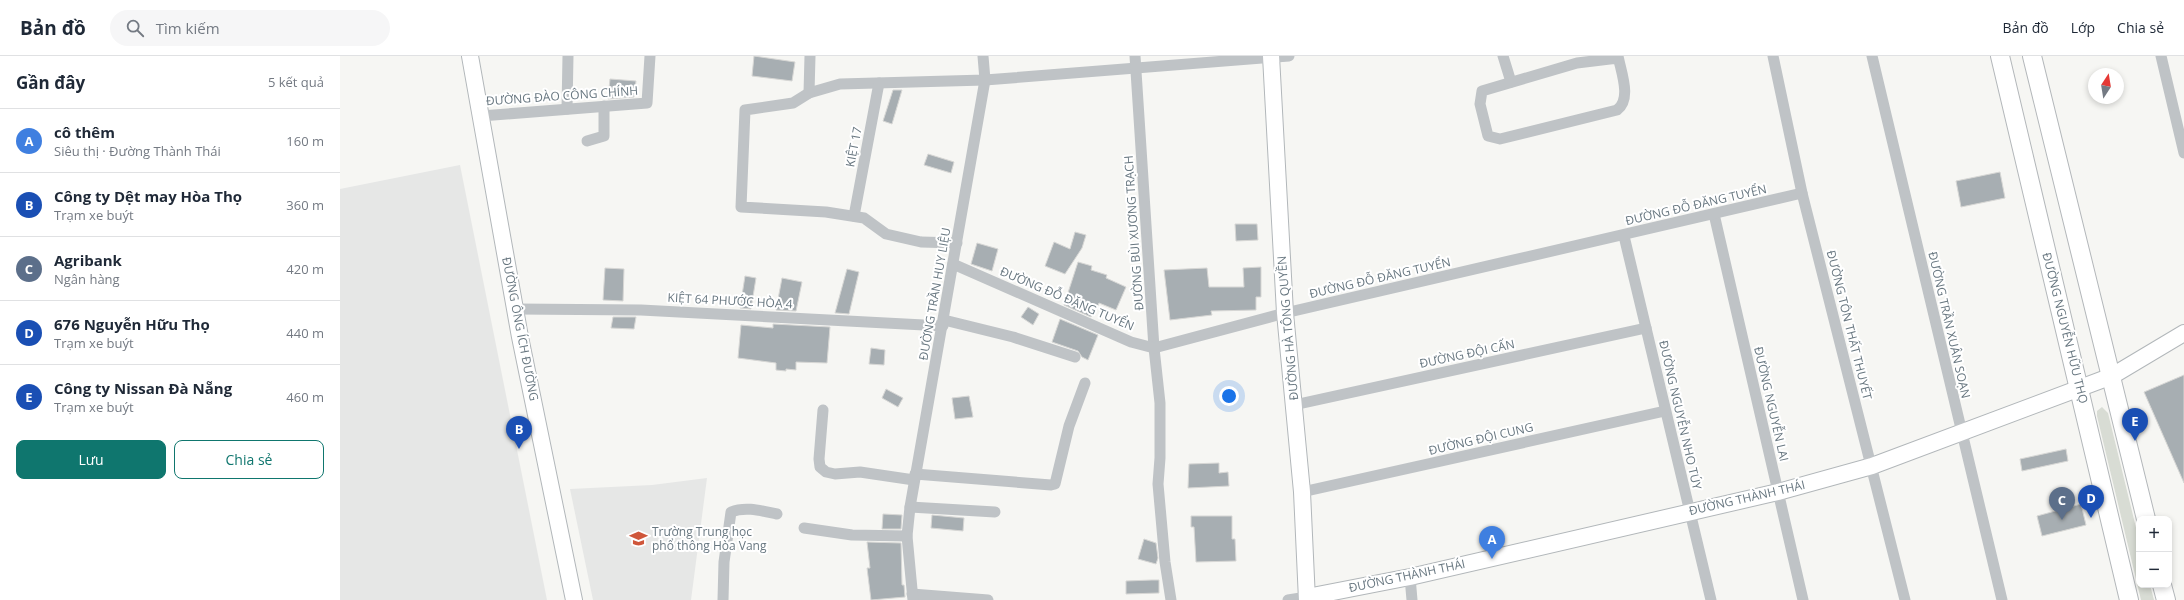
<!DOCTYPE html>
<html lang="vi">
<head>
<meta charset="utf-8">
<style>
  :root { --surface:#fff; --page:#f6f6f7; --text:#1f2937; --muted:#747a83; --line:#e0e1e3; --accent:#0f766e }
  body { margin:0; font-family:"Open Sans",sans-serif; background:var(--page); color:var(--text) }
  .controls { position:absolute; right:12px; bottom:12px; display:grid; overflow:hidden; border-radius:8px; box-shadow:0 2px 6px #0003 }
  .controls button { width:36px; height:36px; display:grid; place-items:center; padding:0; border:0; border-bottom:1px solid var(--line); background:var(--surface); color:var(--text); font:20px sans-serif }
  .compass { position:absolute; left:1748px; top:12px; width:36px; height:36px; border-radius:50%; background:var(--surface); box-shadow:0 2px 6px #0003; rotate:12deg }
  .you { position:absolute; left:889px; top:340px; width:14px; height:14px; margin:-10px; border:3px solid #fff; border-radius:50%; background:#1a73e8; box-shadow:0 0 0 6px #1a73e833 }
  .badge { display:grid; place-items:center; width:26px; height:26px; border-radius:50%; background:var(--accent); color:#fff; font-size:13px; font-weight:700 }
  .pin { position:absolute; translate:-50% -33px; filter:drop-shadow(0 1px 2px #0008) }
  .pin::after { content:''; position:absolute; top:21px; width:14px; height:12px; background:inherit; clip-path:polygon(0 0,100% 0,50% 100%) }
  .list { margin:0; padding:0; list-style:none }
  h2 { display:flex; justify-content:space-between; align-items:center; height:52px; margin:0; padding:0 16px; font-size:17px }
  h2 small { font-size:13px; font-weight:400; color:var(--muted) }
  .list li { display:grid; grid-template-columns:26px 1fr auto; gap:12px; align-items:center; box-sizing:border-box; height:64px; padding:0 16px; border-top:1px solid var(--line) }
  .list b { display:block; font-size:15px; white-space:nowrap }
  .list p { margin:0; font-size:13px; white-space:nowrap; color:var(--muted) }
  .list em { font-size:13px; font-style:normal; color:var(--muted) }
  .actions { display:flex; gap:8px; padding:12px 16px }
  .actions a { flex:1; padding:9px 0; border:1px solid var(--accent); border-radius:8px; text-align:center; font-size:14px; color:var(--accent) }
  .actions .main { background:var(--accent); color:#fff }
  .icon { flex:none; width:22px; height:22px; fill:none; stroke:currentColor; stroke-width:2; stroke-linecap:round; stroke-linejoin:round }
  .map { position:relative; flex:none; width:1844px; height:544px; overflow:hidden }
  header { display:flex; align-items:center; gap:24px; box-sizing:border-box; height:56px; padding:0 20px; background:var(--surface); border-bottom:1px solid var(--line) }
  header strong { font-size:19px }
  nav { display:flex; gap:22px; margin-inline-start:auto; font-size:14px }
  .search { width:280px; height:36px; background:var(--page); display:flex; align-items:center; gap:10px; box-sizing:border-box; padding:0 14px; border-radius:22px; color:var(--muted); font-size:15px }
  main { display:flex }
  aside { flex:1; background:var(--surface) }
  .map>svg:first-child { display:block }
</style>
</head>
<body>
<header>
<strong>Bản đồ</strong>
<div class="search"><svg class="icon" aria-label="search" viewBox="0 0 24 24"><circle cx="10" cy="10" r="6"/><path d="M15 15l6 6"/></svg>Tìm kiếm</div>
<nav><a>Bản đồ</a><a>Lớp</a><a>Chia sẻ</a></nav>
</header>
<main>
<aside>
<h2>Gần đây<small>5 kết quả</small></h2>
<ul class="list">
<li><span class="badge" style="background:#3f7fe0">A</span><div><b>cô thêm</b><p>Siêu thị · Đường Thành Thái</p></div><em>160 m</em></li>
<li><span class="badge" style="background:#1a4fb4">B</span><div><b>Công ty Dệt may Hòa Thọ</b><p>Trạm xe buýt</p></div><em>360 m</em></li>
<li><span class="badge" style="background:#5c6f8a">C</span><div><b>Agribank</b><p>Ngân hàng</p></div><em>420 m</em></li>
<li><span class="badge" style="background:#1a4fb4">D</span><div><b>676 Nguyễn Hữu Thọ</b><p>Trạm xe buýt</p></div><em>440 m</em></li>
<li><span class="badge" style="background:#1a4fb4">E</span><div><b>Công ty Nissan Đà Nẵng</b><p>Trạm xe buýt</p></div><em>460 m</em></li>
</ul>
<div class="actions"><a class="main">Lưu</a><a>Chia sẻ</a></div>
</aside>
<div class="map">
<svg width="1844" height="544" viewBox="0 0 1844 544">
  <rect width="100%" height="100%" fill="#f6f6f3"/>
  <g fill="#e6e7e6">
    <polygon points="120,109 207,544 0,544 0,133"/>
    <polygon points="367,422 351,544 253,544 230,433 312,429"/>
  </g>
  <polygon fill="#d8dcd4" points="1762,351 1768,357 1799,484 1799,529 1810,529 1814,544 1801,544 1757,360 1757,355"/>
  <g fill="#a7aeb2" stroke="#d7d7d5">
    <polygon points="414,0 455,6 452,25 412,20"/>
    <polygon points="270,23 296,25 294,41 268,43"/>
    <polygon points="553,34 562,34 552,68 543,65"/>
    <polygon points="588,98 614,106 611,117 584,109"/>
    <polygon points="1660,116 1665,142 1621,151 1616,125"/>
    <polygon points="895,168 917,168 918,184 896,185"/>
    <polygon points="735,176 746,179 742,192 725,218 705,210 714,186 730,193"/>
    <polygon points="637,187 658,193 652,215 631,208"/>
    <polygon points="738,206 752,210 751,214 767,219 766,222 786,231 776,254 759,247 755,256 753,255 751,261 724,249"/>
    <polygon points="921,211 921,241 916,241 916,254 871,255 872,259 830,264 824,214 867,212 869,231 904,231 903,212"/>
    <polygon points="265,212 284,213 283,245 263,244"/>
    <polygon points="507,213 519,216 509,258 497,257 495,257"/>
    <polygon points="405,220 416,222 411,253 400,252"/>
    <polygon points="442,222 462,226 456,255 436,254"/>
    <polygon points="688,251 699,258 693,269 681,261"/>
    <polygon points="273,261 296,261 294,273 271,272"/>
    <polygon points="720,263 758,279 748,304 742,301 738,295 712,286"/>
    <polygon points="433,268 490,271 487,307 456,306 456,314 446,313 446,315 436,314 436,307 398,302 401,269 433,272"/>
    <polygon points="531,292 545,294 544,309 529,308"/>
    <polygon points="1844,319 1844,427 1804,336"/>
    <polygon points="546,333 563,342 558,351 542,342"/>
    <polygon points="629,340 633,361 615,363 612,342"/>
    <polygon points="1726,393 1728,405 1682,415 1680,403"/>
    <polygon points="879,407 879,417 888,416 889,430 848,432 849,408"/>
    <polygon points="1741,448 1746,469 1702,480 1697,460"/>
    <polygon points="543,458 562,459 561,473 542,473"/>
    <polygon points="592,459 624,462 623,475 591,472"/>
    <polygon points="851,460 892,460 892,483 895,483 896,505 856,506 854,471 851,471"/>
    <polygon points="804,483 816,487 818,502 816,508 798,503"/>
    <polygon points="527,486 561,487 562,529 564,529 565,541 531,544 527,512 530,512"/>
    <polygon points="812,524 819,524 819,537 786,538 786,525"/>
  </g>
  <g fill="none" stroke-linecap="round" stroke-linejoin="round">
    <defs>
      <g id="secondary">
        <polyline points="130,0 180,281 234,544"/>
        <polyline points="931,0 945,257 962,436 967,544"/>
        <polyline points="967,541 1070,521 1438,436 1532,410 1772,320 1844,277"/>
      </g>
      <g id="primary">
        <polyline points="1660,0 1789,544"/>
        <polyline points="1692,0 1806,463"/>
        <polyline points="1822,529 1826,544"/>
      </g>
    </defs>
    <use href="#secondary" stroke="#b2b7ba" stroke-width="18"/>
    <use href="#primary" stroke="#b3b7ba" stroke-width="20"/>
    <g stroke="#bfc3c6" stroke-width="11">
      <polyline points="470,0 469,37 500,28 645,24 949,0"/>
      <polyline points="795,0 814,292 820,347 820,402 818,428 825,506 831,544"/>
      <polyline points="1163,0 1171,26"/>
      <path d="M 1278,0 C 1281,16 1292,43 1277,54 L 1160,83 L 1148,80 L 1140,48 L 1142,35 L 1237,7 L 1278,2"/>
      <polyline points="1433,0 1462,137 1565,544"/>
      <polyline points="1532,0 1662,544"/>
      <polyline points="1821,0 1844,97"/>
      <polyline points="469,37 453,47 405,54 401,151 486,156 524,162 546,178 581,186 617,187"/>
      <polyline points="227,53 228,0"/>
      <polyline points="141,60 307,47 310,0"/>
      <polyline points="247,85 264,80 264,50"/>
      <polyline points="1374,158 1463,544"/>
      <polyline points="514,160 539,27"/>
      <polyline points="1284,180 1371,544"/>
      <polyline points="613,208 791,286 814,292 945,257 1462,137"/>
      <polyline points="176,253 301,254 603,270"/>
      <polyline points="604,264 673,281 735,301"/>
      <polyline points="954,349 1306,272"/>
      <polyline points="483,354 479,403 480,411 486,416 495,418 520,416 574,424"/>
      <polyline points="575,418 711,429 715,428 729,370 745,327"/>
      <polyline points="962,436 1325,355"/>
      <polyline points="570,451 655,456"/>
      <polyline points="464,472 512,479 567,480"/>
      <polyline points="1070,521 1072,544"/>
      <polyline points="572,538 648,544"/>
      <path d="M 383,544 L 384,506 L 391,456 C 406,450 422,455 437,458"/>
      <polyline points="573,544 567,480 570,451 645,24 643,0"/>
      <polyline points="948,544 967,541"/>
    </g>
    <use href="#secondary" stroke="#fff" stroke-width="16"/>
    <use href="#primary" stroke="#fff" stroke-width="18"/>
  </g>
  <defs>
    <symbol id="school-bare" viewBox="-9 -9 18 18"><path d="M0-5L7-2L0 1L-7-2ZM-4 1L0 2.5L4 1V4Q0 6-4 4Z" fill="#cf563a" stroke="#fff" stroke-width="2.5" paint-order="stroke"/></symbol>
  </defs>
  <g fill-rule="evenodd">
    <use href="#school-bare" x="286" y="470" width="25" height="25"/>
  </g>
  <g text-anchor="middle" stroke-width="4" stroke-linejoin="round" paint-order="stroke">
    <g font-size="12" fill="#687780" stroke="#fff">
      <text transform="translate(222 40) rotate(-4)" y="4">ĐƯỜNG ĐÀO CÔNG CHÍNH</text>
      <text transform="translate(514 91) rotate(-79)" y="4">KIỆT 17</text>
      <text transform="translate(1356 149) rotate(-13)" y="4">ĐƯỜNG ĐỖ ĐĂNG TUYỂN</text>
      <text transform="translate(794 177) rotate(-94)" y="4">ĐƯỜNG BÙI XƯƠNG TRẠCH</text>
      <text transform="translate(1040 222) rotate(-13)" y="4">ĐƯỜNG ĐỖ ĐĂNG TUYỂN</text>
      <text transform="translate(595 238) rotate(-80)" y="4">ĐƯỜNG TRẦN HUY LIỆU</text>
      <text transform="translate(727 243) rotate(23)" y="4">ĐƯỜNG ĐỖ ĐĂNG TUYỂN</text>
      <text transform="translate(390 245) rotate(3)" y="4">KIỆT 64 PHƯỚC HÒA 4</text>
      <text transform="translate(1509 269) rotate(76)" y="4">ĐƯỜNG TÔN THẤT THUYẾT</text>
      <text transform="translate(1609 269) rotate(77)" y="4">ĐƯỜNG TRẦN XUÂN SOẠN</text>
      <text transform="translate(948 272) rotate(-95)" y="4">ĐƯỜNG HÀ TÔNG QUYỀN</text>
      <text transform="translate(1725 272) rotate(76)" y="4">ĐƯỜNG NGUYỄN HỮU THỌ</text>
      <text transform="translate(180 273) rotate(79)" y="4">ĐƯỜNG ÔNG ÍCH ĐƯỜNG</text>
      <text transform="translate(1127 298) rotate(-12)" y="4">ĐƯỜNG ĐỘI CẤN</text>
      <text transform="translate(1431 348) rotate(77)" y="4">ĐƯỜNG NGUYỄN LAI</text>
      <text transform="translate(1340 359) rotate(77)" y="4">ĐƯỜNG NGUYỄN NHO TÚY</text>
      <text transform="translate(1141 383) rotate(-13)" y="4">ĐƯỜNG ĐỘI CUNG</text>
      <text transform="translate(1407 442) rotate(-13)" y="4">ĐƯỜNG THÀNH THÁI</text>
      <text transform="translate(1067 520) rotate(-12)" y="4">ĐƯỜNG THÀNH THÁI</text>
    </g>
    <g font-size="12" fill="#687780" stroke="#fff" text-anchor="start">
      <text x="312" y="480">Trường Trung học<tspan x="312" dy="14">phổ thông Hòa Vang</tspan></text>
    </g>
  </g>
</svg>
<div class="controls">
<button>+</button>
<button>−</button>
</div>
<svg class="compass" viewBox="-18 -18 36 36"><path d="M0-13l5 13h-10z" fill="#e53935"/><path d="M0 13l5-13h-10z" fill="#747a83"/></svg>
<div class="you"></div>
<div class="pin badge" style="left:1152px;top:503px;background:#3f7fe0">A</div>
<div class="pin badge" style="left:179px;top:393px;background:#1a4fb4">B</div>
<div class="pin badge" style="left:1722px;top:464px;background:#5c6f8a">C</div>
<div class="pin badge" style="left:1751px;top:462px;background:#1a4fb4">D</div>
<div class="pin badge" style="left:1795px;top:385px;background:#1a4fb4">E</div>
</div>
</main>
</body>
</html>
